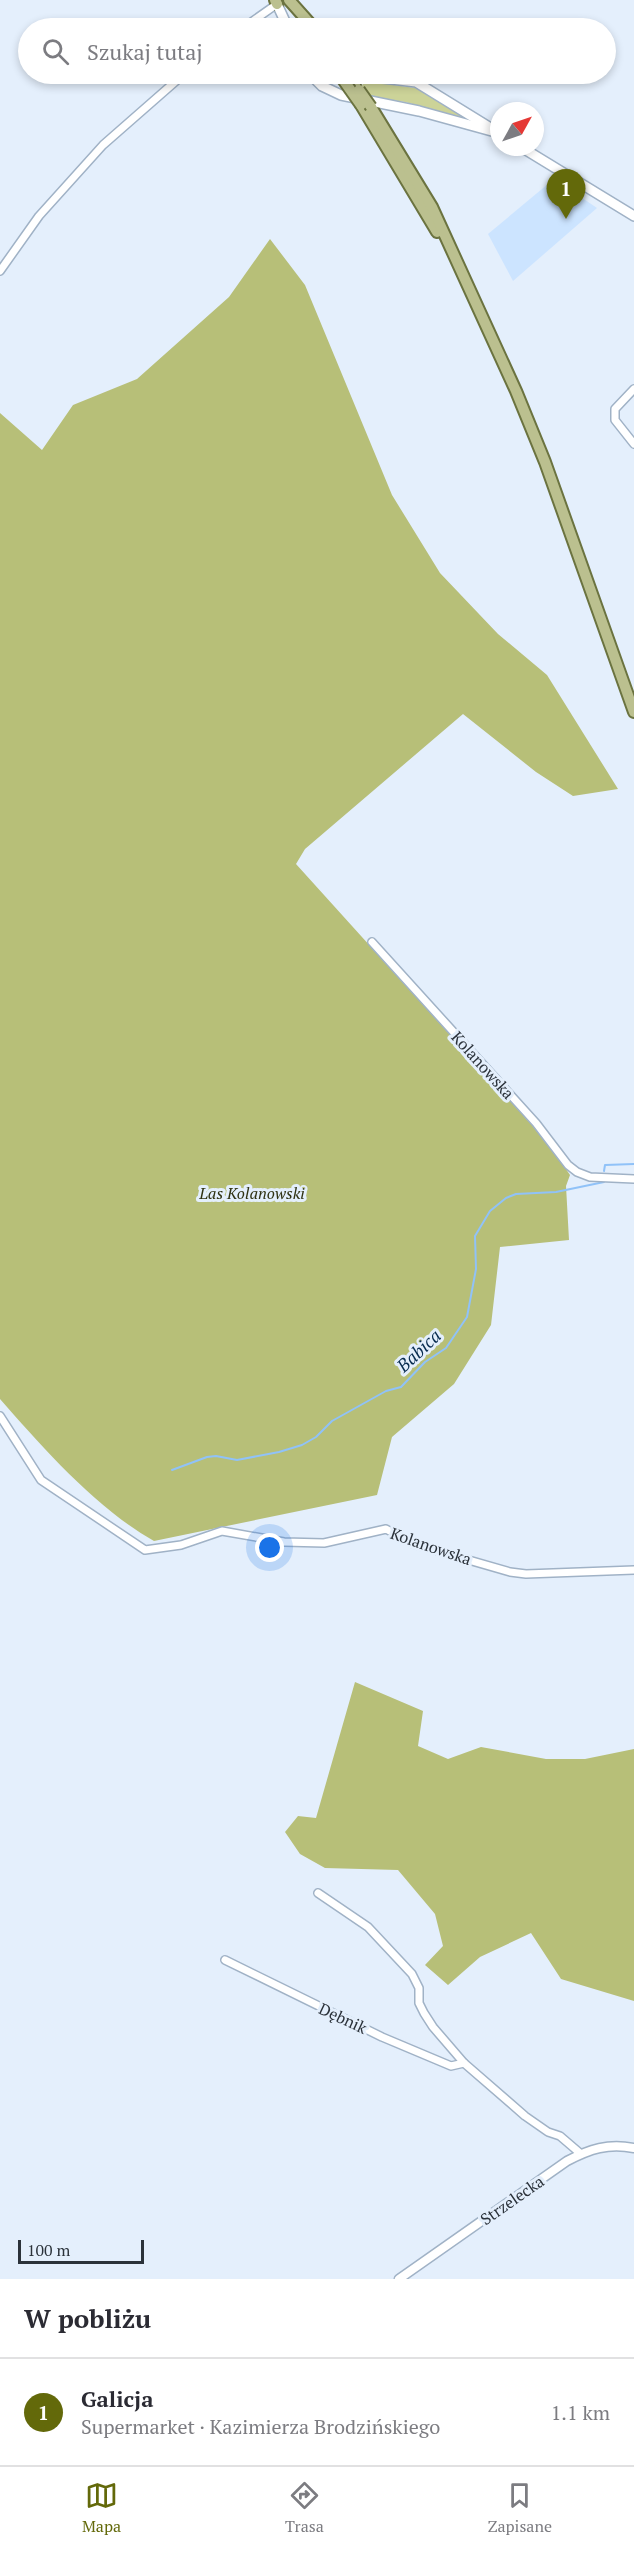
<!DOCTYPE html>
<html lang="pl">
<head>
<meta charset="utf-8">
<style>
  :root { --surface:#fff; --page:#f2f2f3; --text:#2b2b33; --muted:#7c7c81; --line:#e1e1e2; --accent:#63690a }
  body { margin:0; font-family:"PT Serif",serif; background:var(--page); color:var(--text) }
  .compass { position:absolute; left:490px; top:102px; width:54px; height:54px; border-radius:50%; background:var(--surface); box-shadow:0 3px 9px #0003; rotate:50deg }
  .scale { position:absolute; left:18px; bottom:15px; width:126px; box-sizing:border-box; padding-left:6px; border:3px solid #2b323a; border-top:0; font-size:16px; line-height:21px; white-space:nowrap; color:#2b323a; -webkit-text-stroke:4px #e4effc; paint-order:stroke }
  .you { position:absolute; left:270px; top:1548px; width:21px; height:21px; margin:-15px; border:4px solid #fff; border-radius:50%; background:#1a73e8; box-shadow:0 0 0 9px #1a73e833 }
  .badge { display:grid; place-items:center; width:39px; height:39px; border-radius:50%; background:var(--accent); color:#fff; font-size:20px; font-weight:700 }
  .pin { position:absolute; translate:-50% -50px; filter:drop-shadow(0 2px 3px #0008) }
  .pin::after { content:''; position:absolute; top:32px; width:21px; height:18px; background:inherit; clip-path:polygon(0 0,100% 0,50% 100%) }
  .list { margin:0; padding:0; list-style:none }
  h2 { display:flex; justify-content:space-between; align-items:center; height:78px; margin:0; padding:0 24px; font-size:26px }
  h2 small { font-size:20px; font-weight:400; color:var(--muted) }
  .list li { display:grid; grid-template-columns:39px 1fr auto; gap:18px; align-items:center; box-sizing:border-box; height:108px; padding:0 24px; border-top:2px solid var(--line) }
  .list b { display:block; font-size:22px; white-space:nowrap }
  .list p { margin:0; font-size:20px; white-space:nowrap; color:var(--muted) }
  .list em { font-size:20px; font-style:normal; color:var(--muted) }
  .icon { flex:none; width:33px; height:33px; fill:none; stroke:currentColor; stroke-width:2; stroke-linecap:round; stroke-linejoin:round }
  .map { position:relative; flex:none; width:634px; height:2279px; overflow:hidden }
  .search { position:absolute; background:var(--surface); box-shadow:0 3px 9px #0003; left:18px; right:18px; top:18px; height:66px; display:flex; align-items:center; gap:15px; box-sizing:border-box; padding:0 21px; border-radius:33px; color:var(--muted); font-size:22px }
  .sheet { height:186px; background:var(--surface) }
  nav { display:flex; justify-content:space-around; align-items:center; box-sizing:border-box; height:84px; border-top:2px solid var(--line); background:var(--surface); font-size:16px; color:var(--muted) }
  nav a { display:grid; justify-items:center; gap:3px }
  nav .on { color:var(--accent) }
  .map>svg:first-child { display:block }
</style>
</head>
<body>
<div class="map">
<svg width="634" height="2279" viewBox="0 0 634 2279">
  <rect width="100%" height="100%" fill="#e4effc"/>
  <polygon fill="#cce4ff" points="554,179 597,208 513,281 488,234"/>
  <polygon fill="#ccd398" points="373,82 415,88 430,95 469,119 405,102 370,97 361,86 364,83"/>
  <g fill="#b7bf78">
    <path d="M 270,239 L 305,285 L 392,495 L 440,573 L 498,634 L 547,675 L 618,789 L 573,796 L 536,772 L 463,714 L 305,849 L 296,864 L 549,1144 L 570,1175 L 566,1186 L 569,1240 L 500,1247 L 491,1325 L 454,1384 L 392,1437 L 377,1495 L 154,1541 C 97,1509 43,1448 0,1399 L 0,413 L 42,450 L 73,405 L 137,379 L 229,297 Z"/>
    <polygon points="355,1682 423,1711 418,1746 448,1759 481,1747 546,1759 585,1759 634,1749 634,2001 561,1979 531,1933 480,1957 448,1985 425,1965 443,1946 435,1914 398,1870 325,1868 300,1854 285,1832 298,1816 316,1818"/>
  </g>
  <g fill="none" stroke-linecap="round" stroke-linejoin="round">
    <g stroke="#90c2f8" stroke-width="2">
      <polyline points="604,1171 605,1165 634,1164"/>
      <polyline points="172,1470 207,1457 216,1456 237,1460 279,1452 302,1445 316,1437 332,1421 386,1391 401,1387 425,1362 446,1348 467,1317 476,1269 475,1236 490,1211 506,1198 516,1194 556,1192 604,1182"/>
    </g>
    <defs>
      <g id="minor">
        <polyline points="243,28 277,4"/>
        <polyline points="0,271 39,216 103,145 184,74"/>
        <polyline points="634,389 615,409 615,420 634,444"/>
        <polyline points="372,942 536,1123 568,1165 577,1172 590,1177 634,1179"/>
        <polyline points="0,1416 41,1480 145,1550 181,1545 222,1531 284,1542 324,1543 386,1529 413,1544 510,1572 526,1574 634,1570"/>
        <polyline points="318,1893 368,1927 412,1974 419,1988 419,2003 424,2013 433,2027 464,2063 525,2116 548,2132 560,2136 581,2154"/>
        <polyline points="225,1960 382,2037 451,2066 464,2063"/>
      </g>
      <path id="tertiary" d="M 399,2279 L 567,2161 C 590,2149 608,2143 634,2148"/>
      <g id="secondary">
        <polyline points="277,4 288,28"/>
        <polyline points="310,74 322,86 341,95 419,111 499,133"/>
        <polyline points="349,74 416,82 489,127"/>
        <polyline points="521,147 634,216"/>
      </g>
      <g id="primary">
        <polyline points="275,0 277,4"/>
        <polyline points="289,0 314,28"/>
        <polyline points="348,74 355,84"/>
        <polyline points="361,105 437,232"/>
        <polyline points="371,107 432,207 516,391 545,462 634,712"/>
      </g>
    </defs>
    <use href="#minor" stroke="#a0b2c6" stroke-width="10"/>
    <use href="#tertiary" stroke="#a0b2c6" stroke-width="11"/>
    <use href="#secondary" stroke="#a0b2c6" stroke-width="12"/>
    <use href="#primary" stroke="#6b7340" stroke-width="14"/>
    <use href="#minor" stroke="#fff" stroke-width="7"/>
    <use href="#tertiary" stroke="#fff" stroke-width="8"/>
    <use href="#secondary" stroke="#fff" stroke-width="9"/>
    <use href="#primary" stroke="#bbc08f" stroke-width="10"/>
    <defs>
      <g id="primary-bridge">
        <polyline points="342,78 361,105"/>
        <polyline points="359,90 371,107"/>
      </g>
    </defs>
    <use href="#primary-bridge" stroke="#6b7340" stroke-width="14" stroke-linecap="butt"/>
    <use href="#primary-bridge" stroke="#bbc08f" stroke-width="10"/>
  </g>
  <g text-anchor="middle" stroke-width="6" stroke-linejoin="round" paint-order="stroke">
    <g font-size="16" fill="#2b323a" stroke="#e4effc">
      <text transform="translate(483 1065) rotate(48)" y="6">Kolanowska</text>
      <text transform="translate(431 1546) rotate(19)" y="6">Kolanowska</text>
      <text transform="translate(343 2018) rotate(25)" y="6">Dębnik</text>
      <text transform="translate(512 2200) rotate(-35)" y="6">Strzelecka</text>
    </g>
    <g font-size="16" font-style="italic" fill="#2f3212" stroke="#e4effc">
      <text x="252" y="1199">Las Kolanowski</text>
    </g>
    <g font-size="18" font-style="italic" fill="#082c4f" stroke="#e4effc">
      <text transform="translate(419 1351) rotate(-43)" y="6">Babica</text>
    </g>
  </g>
</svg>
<svg class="compass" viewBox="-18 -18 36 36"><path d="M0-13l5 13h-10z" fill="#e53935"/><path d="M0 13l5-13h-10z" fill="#7c7c81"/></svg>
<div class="scale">100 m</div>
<div class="you"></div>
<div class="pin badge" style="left:566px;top:219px">1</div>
<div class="search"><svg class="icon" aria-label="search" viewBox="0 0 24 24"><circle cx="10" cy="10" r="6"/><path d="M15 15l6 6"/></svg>Szukaj tutaj</div>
</div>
<section class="sheet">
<h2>W pobliżu<small></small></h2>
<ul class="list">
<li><span class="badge">1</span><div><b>Galicja</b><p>Supermarket · Kazimierza Brodzińskiego</p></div><em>1.1 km</em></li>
</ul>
</section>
<nav>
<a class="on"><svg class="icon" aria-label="map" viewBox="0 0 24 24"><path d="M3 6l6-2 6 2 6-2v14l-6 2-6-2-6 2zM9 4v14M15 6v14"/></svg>Mapa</a>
<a><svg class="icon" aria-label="directions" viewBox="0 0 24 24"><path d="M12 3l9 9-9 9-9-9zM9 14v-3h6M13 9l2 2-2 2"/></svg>Trasa</a>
<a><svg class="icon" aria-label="saved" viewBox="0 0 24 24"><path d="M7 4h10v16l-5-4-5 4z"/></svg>Zapisane</a>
</nav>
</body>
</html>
